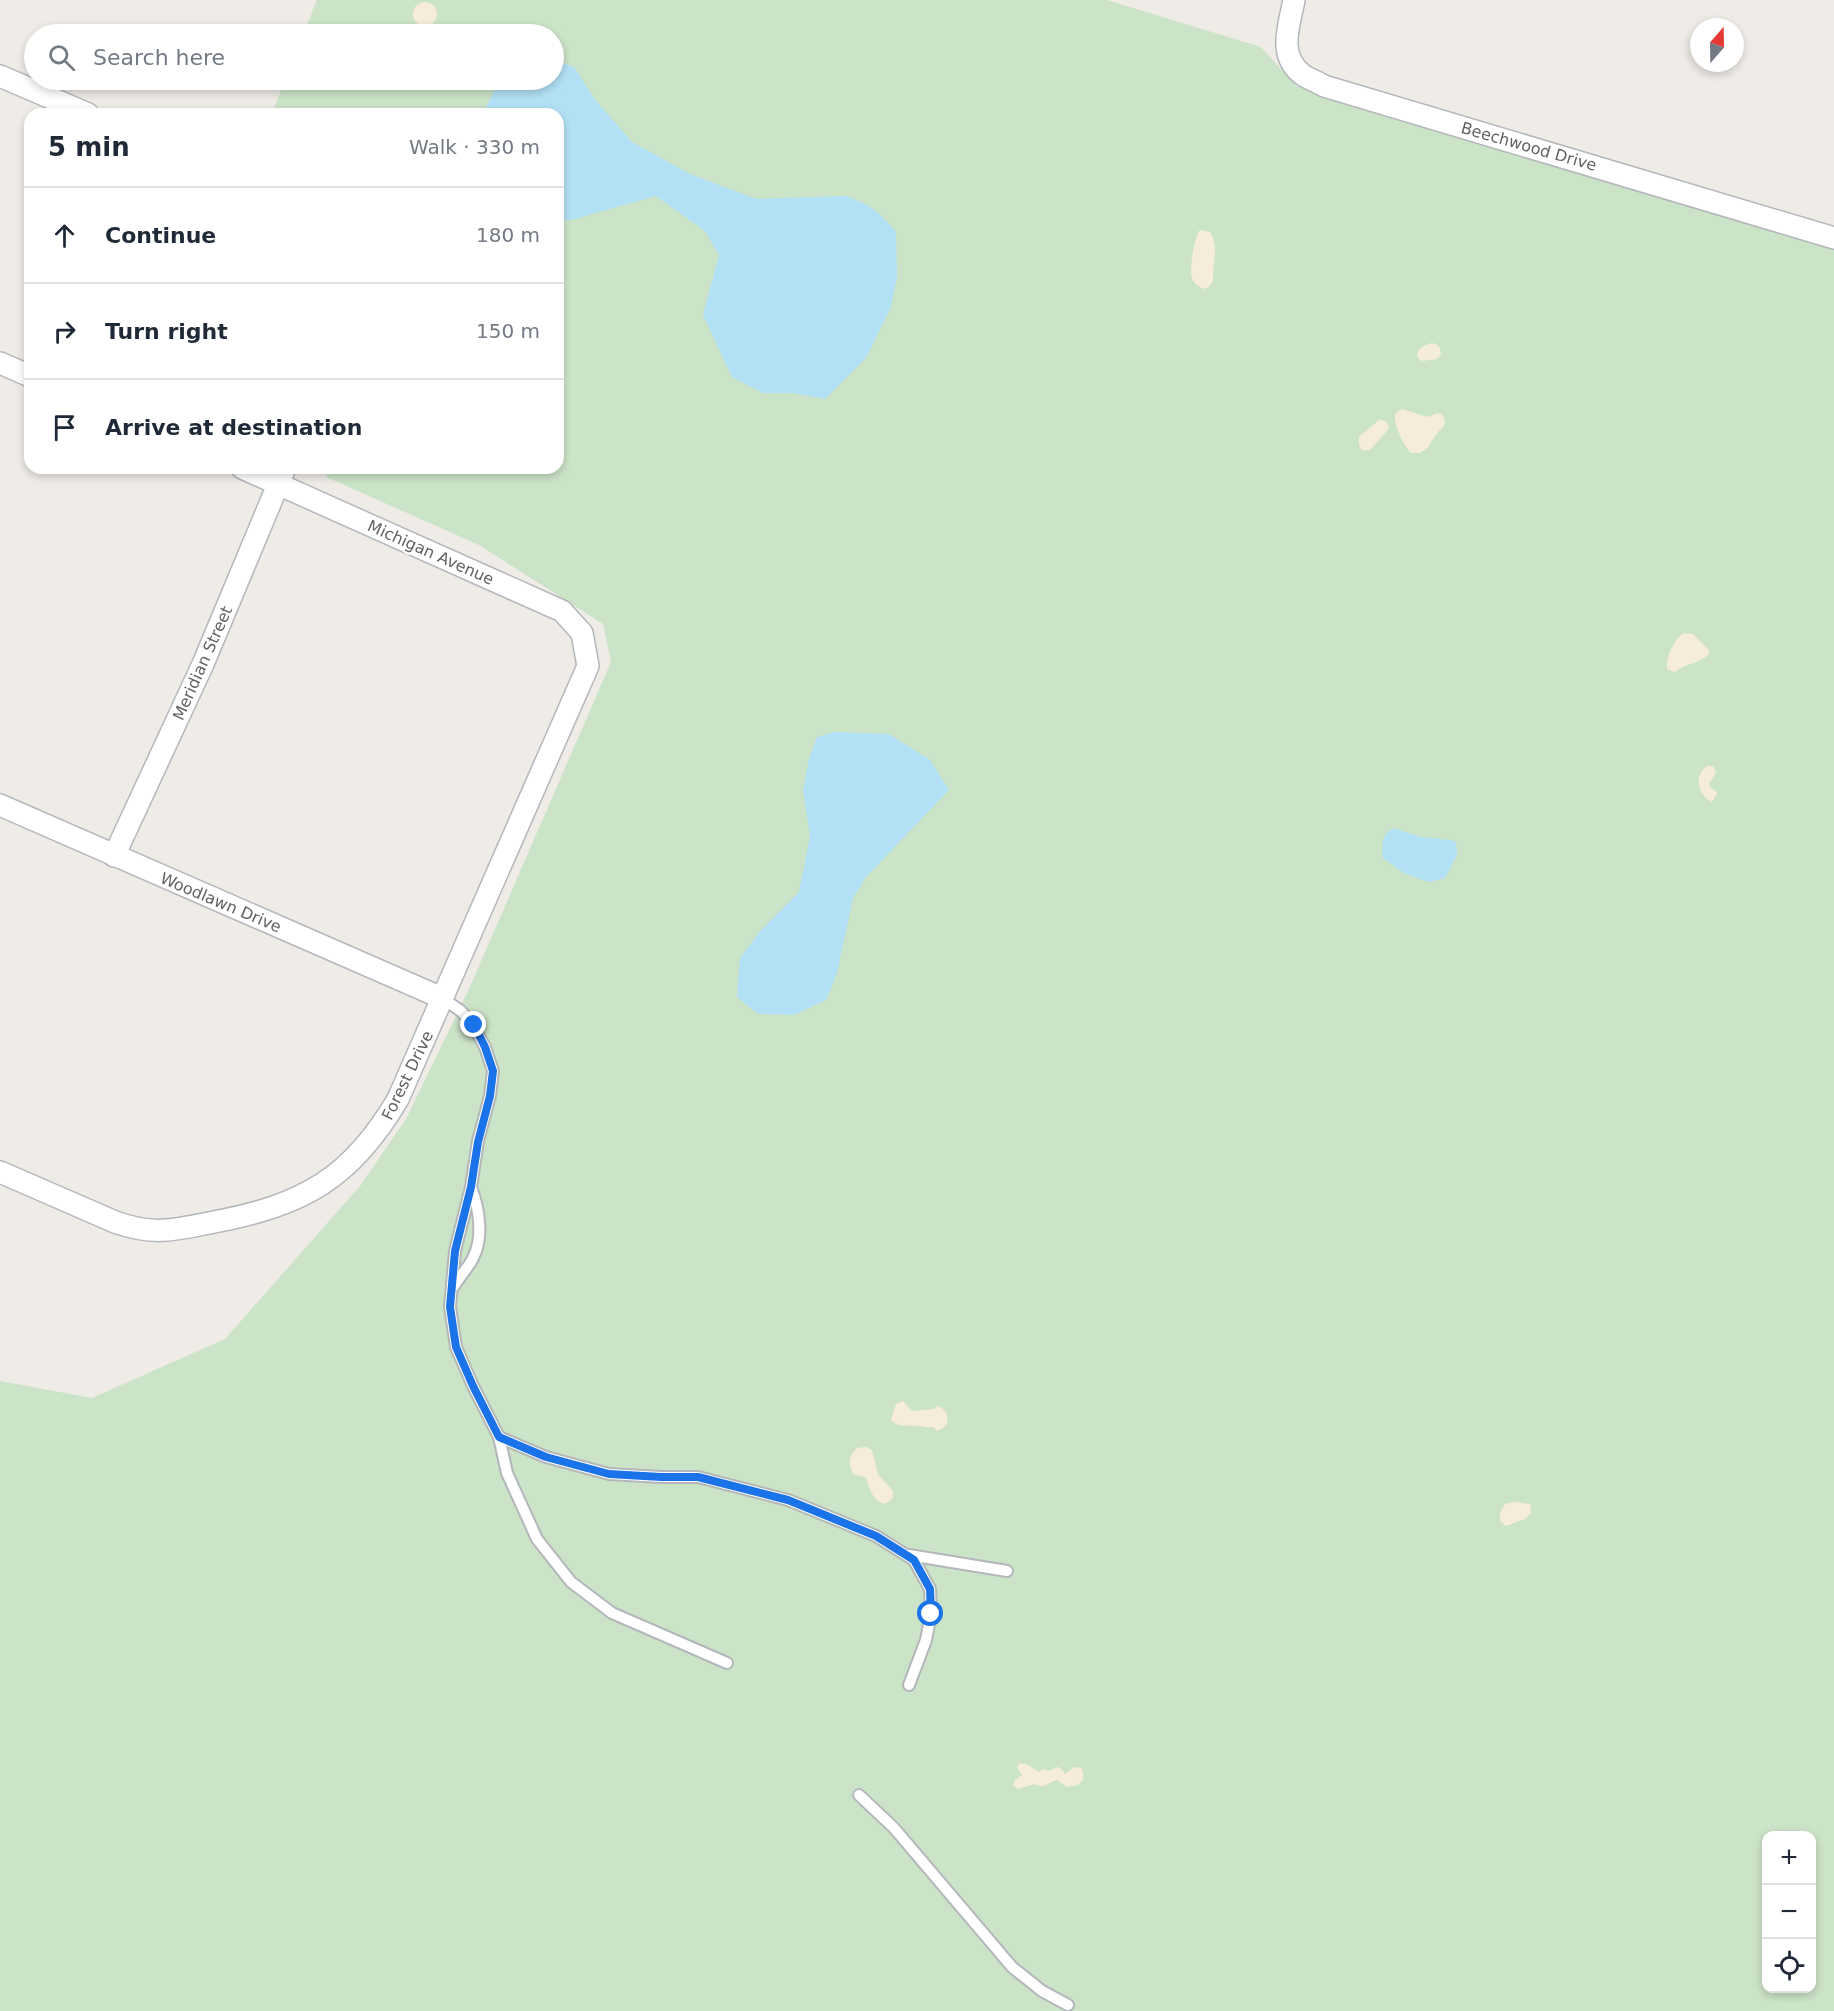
<!DOCTYPE html>
<html lang="en">
<head>
<meta charset="utf-8">
<style>
  :root { --surface:#fff; --page:#f6f6f7; --text:#1f2937; --muted:#747a83; --line:#e0e1e3 }
  body { margin:0; font-family:"DejaVu Sans",sans-serif; background:var(--page); color:var(--text) }
  .controls { position:absolute; right:18px; bottom:18px; display:grid; overflow:hidden; border-radius:12px; box-shadow:0 3px 9px #0003 }
  .controls button { width:54px; height:54px; display:grid; place-items:center; padding:0; border:0; border-bottom:2px solid var(--line); background:var(--surface); color:var(--text); font:30px sans-serif }
  .compass { position:absolute; left:1690px; top:18px; width:54px; height:54px; border-radius:50%; background:var(--surface); box-shadow:0 3px 9px #0003; rotate:20deg }
  .stop { position:absolute; width:18px; height:18px; margin:-14px; border:4px solid #1a73e8; border-radius:50%; background:#fff }
  .stop.end { background:#1a73e8; border-color:#fff; box-shadow:0 2px 6px #0008 }
  .list { margin:0; padding:0; list-style:none }
  h2 { display:flex; justify-content:space-between; align-items:center; height:78px; margin:0; padding:0 24px; font-size:26px }
  h2 small { font-size:20px; font-weight:400; color:var(--muted) }
  .list li { display:grid; grid-template-columns:39px 1fr auto; gap:18px; align-items:center; box-sizing:border-box; height:96px; padding:0 24px; border-top:2px solid var(--line) }
  .list b { display:block; font-size:22px; white-space:nowrap }
  .list em { font-size:20px; font-style:normal; color:var(--muted) }
  .icon { flex:none; width:33px; height:33px; fill:none; stroke:currentColor; stroke-width:2; stroke-linecap:round; stroke-linejoin:round }
  .map { position:relative; flex:none; width:1834px; height:2011px; overflow:hidden }
  .search { position:absolute; background:var(--surface); box-shadow:0 3px 9px #0003; left:24px; top:24px; width:540px; height:66px; display:flex; align-items:center; gap:15px; box-sizing:border-box; padding:0 21px; border-radius:33px; color:var(--muted); font-size:22px }
  .panel { position:absolute; background:var(--surface); box-shadow:0 3px 9px #0003; left:24px; top:108px; width:540px; height:366px; border-radius:18px }
  .map>svg:first-child { display:block }
</style>
</head>
<body>
<div class="map">
<svg width="1834" height="2011" viewBox="0 0 1834 2011">
  <rect width="100%" height="100%" fill="#efece7"/>
  <path fill="#cbe3c7" fill-rule="evenodd" d="M 317,0 L 1107,0 L 1261,47 L 1296,86 L 1834,250 L 1834,2011 L 0,2011 L 0,1381 L 92,1398 L 225,1339 L 360,1186 L 406,1119 L 469,989 L 611,662 L 603,624 L 479,545 L 326,477 L 328,468 L 558,468 L 558,114 L 272,114 L 285,80 L 554,80 L 554,34 L 303,34 ZM 1766,1836 L 1812,1836 L 1812,1988 L 1766,1988 Z"/>
  <g fill="#f6ecdb">
    <circle cx="425" cy="14" r="12"/>
    <path d="M 1200,230 L 1210,232 C 1220,246 1212,265 1213,281 L 1209,287 L 1204,289 C 1199,286 1194,284 1192,279 C 1189,271 1194,236 1200,230 Z"/>
    <path d="M 1432,343 C 1439,345 1440,347 1441,354 L 1437,359 L 1422,361 L 1417,357 C 1417,347 1424,346 1432,343 Z"/>
    <path d="M 1402,409 L 1427,417 L 1437,413 L 1442,414 C 1449,426 1442,426 1436,435 C 1428,445 1433,445 1420,453 L 1411,453 C 1403,444 1394,426 1395,414 Z"/>
    <path d="M 1379,420 C 1385,420 1387,422 1389,427 L 1386,432 L 1370,450 L 1362,450 L 1359,445 L 1359,437 Z"/>
    <path d="M 1683,633 L 1693,634 L 1709,650 L 1709,654 C 1700,664 1685,663 1675,672 L 1667,669 C 1666,655 1673,642 1683,633 Z"/>
    <path d="M 1707,766 L 1713,766 L 1716,773 L 1709,784 L 1711,788 L 1716,791 L 1717,794 L 1712,802 C 1698,795 1693,776 1707,766 Z"/>
    <path d="M 903,1401 L 912,1411 L 934,1409 L 938,1406 C 951,1411 951,1427 937,1431 L 933,1427 C 927,1428 924,1426 919,1426 C 907,1424 901,1429 891,1420 L 896,1404 Z"/>
    <path d="M 866,1447 L 872,1450 L 878,1474 L 893,1491 L 893,1498 L 885,1504 C 872,1501 870,1488 865,1477 L 853,1474 C 848,1462 848,1457 857,1448 Z"/>
    <polygon points="1513,1502 1530,1504 1531,1513 1525,1519 1506,1526 1500,1521 1500,1513 1505,1504"/>
    <path d="M 1019,1763 L 1026,1764 L 1039,1772 L 1043,1769 L 1049,1771 L 1057,1767 L 1061,1769 L 1065,1774 L 1074,1767 L 1081,1768 L 1083,1772 L 1083,1780 L 1078,1785 L 1067,1787 L 1057,1780 C 1048,1783 1044,1789 1035,1784 L 1018,1789 L 1013,1785 L 1015,1780 L 1022,1775 L 1017,1768 Z"/>
  </g>
  <g fill="#b2e0f5">
    <polygon points="554,60 574,67 596,101 632,142 690,174 756,199 846,196 866,204 882,216 896,232 897,276 891,307 866,358 825,399 792,393 763,393 732,377 703,315 719,255 705,231 656,196 571,220 558,219 558,114 483,114 494,91 504,80 554,80"/>
    <polygon points="835,732 889,734 930,760 949,790 866,877 853,898 837,973 826,1000 794,1015 758,1014 737,997 740,958 762,929 799,892 810,836 803,791 809,759 817,737"/>
    <path d="M 1394,828 L 1420,837 L 1451,840 L 1456,842 L 1457,855 L 1445,878 L 1429,882 L 1404,873 L 1383,858 C 1382,846 1381,834 1394,828 Z"/>
  </g>
  <g fill="none" stroke-linecap="round" stroke-linejoin="round">
    <defs>
      <g id="lane">
        <polyline points="442,998 461,1011 473,1025 485,1047 493,1071 490,1096 478,1141 471,1187 455,1251 450,1307 456,1347 473,1386 499,1437 507,1473 537,1539 571,1582 612,1613 727,1663"/>
        <path d="M 454,1286 C 460,1276 468,1268 473,1258 C 484,1237 479,1208 471,1187"/>
        <polyline points="499,1437 546,1457 609,1474 661,1477 698,1477 788,1500 876,1536 914,1560 930,1589 931,1614 926,1640 909,1685"/>
        <polyline points="909,1555 1007,1571"/>
        <polyline points="859,1795 894,1828 1012,1967 1042,1991 1068,2005"/>
      </g>
      <g id="street">
        <path d="M 1294,0 C 1289,26 1277,56 1303,75 C 1309,79 1318,82 1324,86 L 1834,238"/>
        <polyline points="0,76 88,114"/>
        <polyline points="0,363 30,376"/>
        <polyline points="0,805 442,998"/>
        <polyline points="114,856 203,664 285,468"/>
        <path d="M 0,1172 L 115,1222 C 154,1236 175,1230 214,1222 C 303,1205 351,1179 398,1099 L 588,666 L 582,633 L 562,611 L 242,468"/>
      </g>
    </defs>
    <use href="#lane" stroke="#b4b7ba" stroke-width="14"/>
    <use href="#street" stroke="#b4b7ba" stroke-width="24"/>
    <use href="#lane" stroke="#fff" stroke-width="10"/>
    <use href="#street" stroke="#fff" stroke-width="21"/>
  </g>
  <g fill="none" stroke-linecap="round" stroke-linejoin="round">
    <polyline stroke="#1a73e8" stroke-width="8" points="474,1025 485,1047 493,1071 490,1096 478,1142 471,1187 455,1251 450,1307 456,1347 473,1386 499,1437 546,1457 609,1474 661,1477 698,1477 788,1500 876,1536 914,1560 930,1589 931,1614"/>
  </g>
  <g text-anchor="middle" stroke-width="5" stroke-linejoin="round" paint-order="stroke">
    <g font-size="16" fill="#5f6366" stroke="#fff">
      <text transform="translate(1529 146) rotate(16)" y="6">Beechwood Drive</text>
      <text transform="translate(431 552) rotate(24)" y="6">Michigan Avenue</text>
      <text transform="translate(202 663) rotate(-66)" y="6">Meridian Street</text>
      <text transform="translate(221 902) rotate(23)" y="6">Woodlawn Drive</text>
      <text transform="translate(407 1075) rotate(-64)" y="6">Forest Drive</text>
    </g>
  </g>
</svg>
<div class="controls">
<button>+</button>
<button>−</button>
<button><svg class="icon" aria-label="locate" viewBox="0 0 24 24"><circle cx="12" cy="12" r="6"/><path d="M12 2v4M12 18v4M2 12h4M18 12h4"/></svg></button>
</div>
<svg class="compass" viewBox="-18 -18 36 36"><path d="M0-13l5 13h-10z" fill="#e53935"/><path d="M0 13l5-13h-10z" fill="#747a83"/></svg>
<div class="stop" style="left:931px;top:1614px"></div>
<div class="stop end" style="left:474px;top:1025px"></div>
<div class="search"><svg class="icon" aria-label="search" viewBox="0 0 24 24"><circle cx="10" cy="10" r="6"/><path d="M15 15l6 6"/></svg>Search here</div>
<section class="panel">
<h2>5 min<small>Walk · 330 m</small></h2>
<ul class="list">
<li><svg class="icon" aria-label="ahead" viewBox="0 0 24 24"><path d="M12 20V5M6 11l6-6 6 6"/></svg><div><b>Continue</b></div><em>180 m</em></li>
<li><svg class="icon" aria-label="right" viewBox="0 0 24 24"><path d="M7 20v-9h11M14 6l5 5-5 5"/></svg><div><b>Turn right</b></div><em>150 m</em></li>
<li><svg class="icon" aria-label="arrive" viewBox="0 0 24 24"><path d="M6 21V4h12l-3 4 3 4H6"/></svg><div><b>Arrive at destination</b></div></li>
</ul>
</section>
</div>
</body>
</html>
